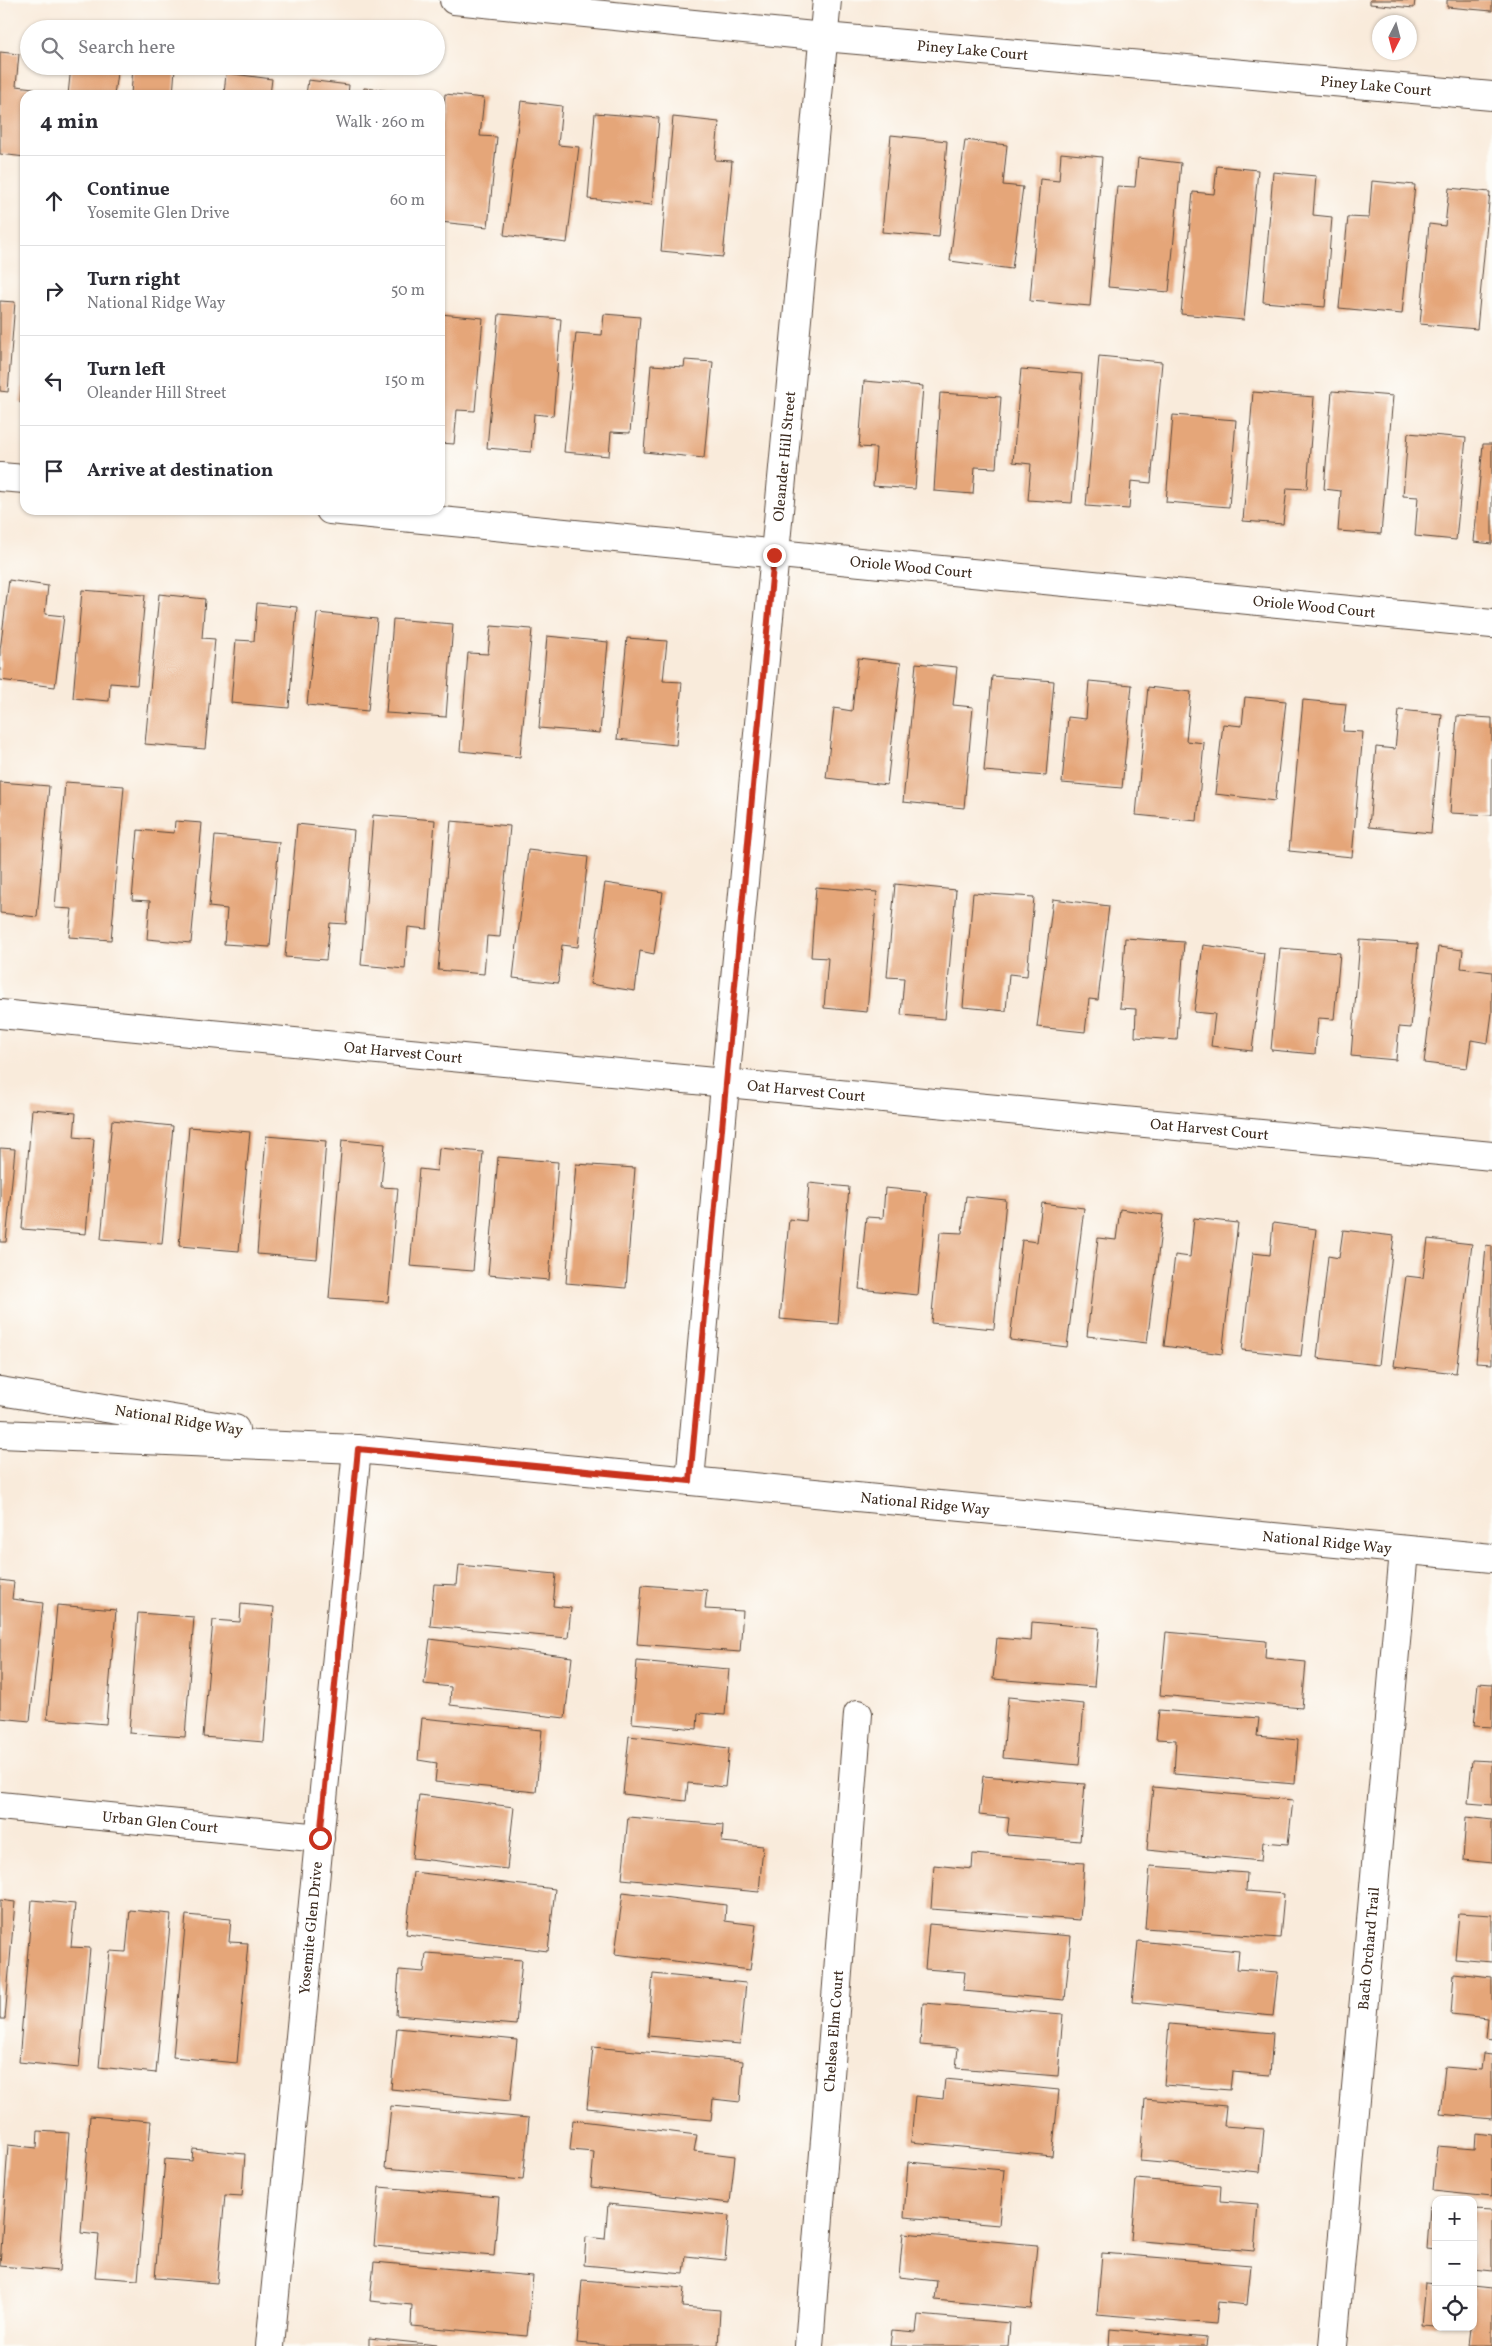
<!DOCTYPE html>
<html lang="en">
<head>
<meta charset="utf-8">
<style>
  :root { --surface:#fff; --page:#f7f7f7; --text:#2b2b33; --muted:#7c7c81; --line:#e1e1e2 }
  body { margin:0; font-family:Vollkorn,serif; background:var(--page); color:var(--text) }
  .controls { position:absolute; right:15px; bottom:15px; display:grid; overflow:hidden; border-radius:10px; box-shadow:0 1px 4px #0004 }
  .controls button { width:45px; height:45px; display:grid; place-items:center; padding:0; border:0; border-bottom:1px solid var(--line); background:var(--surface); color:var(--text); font:25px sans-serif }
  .compass { position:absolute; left:1372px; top:15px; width:45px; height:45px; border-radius:50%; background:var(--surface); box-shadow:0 1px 4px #0004; rotate:186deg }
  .stop { position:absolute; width:15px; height:15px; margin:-11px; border:4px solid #c8321e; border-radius:50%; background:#fff }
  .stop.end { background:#c8321e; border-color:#fff; box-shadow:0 1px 5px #0008 }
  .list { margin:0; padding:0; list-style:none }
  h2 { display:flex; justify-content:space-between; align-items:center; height:65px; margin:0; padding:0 20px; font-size:21px }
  h2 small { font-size:16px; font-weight:400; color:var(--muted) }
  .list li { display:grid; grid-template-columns:32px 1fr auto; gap:15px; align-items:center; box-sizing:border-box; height:90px; padding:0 20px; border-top:1px solid var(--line) }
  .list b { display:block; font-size:19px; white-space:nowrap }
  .list p { margin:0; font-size:16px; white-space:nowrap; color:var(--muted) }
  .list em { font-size:16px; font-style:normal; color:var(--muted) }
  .icon { flex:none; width:28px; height:28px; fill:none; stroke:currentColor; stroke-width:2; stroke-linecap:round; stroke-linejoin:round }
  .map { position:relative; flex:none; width:1492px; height:2346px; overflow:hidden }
  .search { position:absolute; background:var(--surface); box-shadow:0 1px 4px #0004; left:20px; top:20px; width:425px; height:55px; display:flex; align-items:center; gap:12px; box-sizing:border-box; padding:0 18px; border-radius:28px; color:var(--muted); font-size:19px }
  .panel { position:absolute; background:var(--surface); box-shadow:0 1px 4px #0004; left:20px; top:90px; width:425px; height:425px; border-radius:15px }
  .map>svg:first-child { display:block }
</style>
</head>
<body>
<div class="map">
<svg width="1492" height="2346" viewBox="0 0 1492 2346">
  <rect width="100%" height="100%" fill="#fdfcf7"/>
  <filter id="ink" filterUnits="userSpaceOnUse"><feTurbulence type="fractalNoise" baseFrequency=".02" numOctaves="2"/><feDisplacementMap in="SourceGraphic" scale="10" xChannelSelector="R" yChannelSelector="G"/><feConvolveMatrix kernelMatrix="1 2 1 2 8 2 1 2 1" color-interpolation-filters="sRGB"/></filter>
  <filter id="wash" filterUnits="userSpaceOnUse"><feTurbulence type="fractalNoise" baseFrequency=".0096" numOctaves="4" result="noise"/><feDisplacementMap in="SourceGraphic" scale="20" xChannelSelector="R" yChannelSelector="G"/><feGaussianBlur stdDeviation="1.12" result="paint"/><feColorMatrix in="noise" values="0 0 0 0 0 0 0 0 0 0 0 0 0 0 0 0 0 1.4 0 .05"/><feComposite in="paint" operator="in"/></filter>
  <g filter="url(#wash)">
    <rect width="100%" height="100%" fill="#f9ebdb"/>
    <g id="blocks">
      <g fill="#e5a679">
        <polygon points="1370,0 1415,0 1414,8 1370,4"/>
        <polygon points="1447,0 1492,0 1492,11 1447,7"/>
        <polygon points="0,52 19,54 16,86 34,88 33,95 25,95 25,157 0,154"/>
        <polygon points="71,66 118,66 114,95 68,95"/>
        <polygon points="133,66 175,69 173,95 131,95"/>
        <polygon points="226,73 272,79 270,95 224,95"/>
        <polygon points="308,80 349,85 348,95 306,95"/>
        <polygon points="364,88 410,93 409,95 363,95"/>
        <polygon points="445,94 484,98 480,136 497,137 488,227 440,222 440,148"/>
        <polygon points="521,101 562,106 558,145 579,147 567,243 504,235"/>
        <polygon points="595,113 659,118 652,205 588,199"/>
        <polygon points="673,117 719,122 715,160 732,161 723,257 661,251"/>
        <polygon points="891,135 947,141 939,237 882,232"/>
        <polygon points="965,140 1007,145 1003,185 1023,187 1012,269 950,261"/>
        <polygon points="1061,153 1102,157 1090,306 1030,301 1040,179 1059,181"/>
        <polygon points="1138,158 1181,163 1169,292 1108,287 1117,186 1135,187"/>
        <polygon points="1217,166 1258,170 1244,320 1181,314 1193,192 1214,194"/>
        <polygon points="1273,172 1316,176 1313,215 1332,217 1325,307 1263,302"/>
        <polygon points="1372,181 1415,185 1402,314 1339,308 1348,217 1369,218"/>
        <polygon points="1449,188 1490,192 1477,329 1420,324 1429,224 1445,226"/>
        <polygon points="0,301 15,302 8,392 0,391"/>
        <polygon points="440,314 483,318 475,411 457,410 454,444 440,443"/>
        <polygon points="499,314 561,319 553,416 534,414 531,452 487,448"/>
        <polygon points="604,314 640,317 630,433 611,432 609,456 564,452 576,333 602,335"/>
        <polygon points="1099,356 1162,362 1151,483 1131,481 1129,509 1086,506"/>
        <polygon points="685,360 713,362 704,458 644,452 651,365 684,367"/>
        <polygon points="24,369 25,369 25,403 20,403"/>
        <polygon points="1021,369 1082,374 1072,503 1028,500 1031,464 1013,462"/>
        <polygon points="864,381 923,386 915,489 873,486 876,448 859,447"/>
        <polygon points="1332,391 1393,396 1381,534 1338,531 1341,491 1324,489"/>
        <polygon points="1253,392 1314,397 1307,489 1287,488 1283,524 1243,521"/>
        <polygon points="940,393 1001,397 996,468 975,467 973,494 934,491"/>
        <polygon points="1173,415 1236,420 1229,507 1166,502"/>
        <polygon points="1408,433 1466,438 1456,540 1415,536 1418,497 1403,496"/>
        <polygon points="1483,444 1492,444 1492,544 1474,542"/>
        <polygon points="9,580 48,586 45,614 64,616 55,687 0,680 0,650"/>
        <polygon points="82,590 145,595 137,685 110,683 109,701 73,698"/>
        <polygon points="159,594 205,599 202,638 215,639 205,749 145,744"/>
        <polygon points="257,603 297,607 289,708 231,703 236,640 254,641"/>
        <polygon points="317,613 377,619 368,711 307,705"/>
        <polygon points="393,619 453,624 446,717 386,713"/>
        <polygon points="491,626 532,629 520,757 460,751 468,653 488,654"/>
        <polygon points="547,636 608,642 600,733 539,728"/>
        <polygon points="627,638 667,641 663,681 682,682 676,745 617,739"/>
        <polygon points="858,658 901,663 887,785 826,778 834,708 852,711"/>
        <polygon points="916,663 957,667 953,705 973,707 964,808 903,802"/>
        <polygon points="992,676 1054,681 1046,776 984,771"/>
        <polygon points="1089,681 1132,685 1122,788 1062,783 1068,717 1086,719"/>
        <polygon points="1148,687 1191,692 1186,741 1204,743 1197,821 1136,815"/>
        <polygon points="1245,697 1286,701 1275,801 1215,794 1223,724 1242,726"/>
        <polygon points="1303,700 1346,704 1343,731 1363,732 1352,857 1289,851"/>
        <polygon points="1399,710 1442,714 1431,833 1369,827 1376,747 1395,749"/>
        <polygon points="1457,716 1492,718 1492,815 1450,813"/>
        <polygon points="0,782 49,786 37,917 0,913"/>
        <polygon points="65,782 124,786 111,940 69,937 72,909 55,908"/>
        <polygon points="373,815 435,820 427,929 408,927 405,969 361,965"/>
        <polygon points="175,821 202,823 191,943 147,939 150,901 132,900 138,830 174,833"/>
        <polygon points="451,821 510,826 500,937 487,936 484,974 438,970"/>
        <polygon points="297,824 354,830 346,924 330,923 326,960 285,957"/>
        <polygon points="215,836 279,842 270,947 224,944 227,909 209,907"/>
        <polygon points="528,850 588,857 578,947 562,945 558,983 513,978"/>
        <polygon points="605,883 663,892 654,954 640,951 635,991 590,984"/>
        <polygon points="895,884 956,890 945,1019 901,1015 904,978 887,977"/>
        <polygon points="816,887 877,892 867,1012 824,1008 828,958 811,957"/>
        <polygon points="973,893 1034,897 1027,976 1009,974 1006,1011 963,1007"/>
        <polygon points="1053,899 1109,906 1098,1000 1089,999 1085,1032 1037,1027"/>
        <polygon points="1125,938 1184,942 1177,1040 1135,1037 1136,1009 1120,1008"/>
        <polygon points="1360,940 1418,944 1411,1028 1399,1027 1396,1060 1351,1056"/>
        <polygon points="1203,945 1264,953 1252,1051 1211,1046 1215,1014 1194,1012"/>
        <polygon points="1438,947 1463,950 1461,968 1492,972 1492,1013 1488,1043 1471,1040 1467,1068 1424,1063"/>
        <polygon points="1280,948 1340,953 1334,1019 1318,1018 1315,1054 1271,1050"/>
        <polygon points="32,1109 76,1113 74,1137 94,1139 86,1234 22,1229"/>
        <polygon points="112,1120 173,1126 162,1244 101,1239"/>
        <polygon points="189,1127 250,1132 239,1251 179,1246"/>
        <polygon points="266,1136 326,1141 317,1259 257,1254"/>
        <polygon points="342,1140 385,1144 381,1187 398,1188 388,1302 329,1298"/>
        <polygon points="0,1148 15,1149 6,1242 0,1242"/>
        <polygon points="439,1148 483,1152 473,1271 410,1266 419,1169 437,1171"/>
        <polygon points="498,1157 558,1162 549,1280 488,1275"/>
        <polygon points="576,1164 635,1168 626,1288 566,1283"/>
        <polygon points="809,1183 849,1187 838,1324 780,1319 789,1219 806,1221"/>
        <polygon points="885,1188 927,1192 918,1295 859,1289 866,1217 883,1218"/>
        <polygon points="966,1196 1006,1200 994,1329 931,1323 940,1232 962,1233"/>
        <polygon points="1042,1203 1084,1208 1067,1347 1010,1340 1022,1240 1037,1242"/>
        <polygon points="1120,1209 1163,1215 1147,1343 1087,1336 1098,1238 1116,1240"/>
        <polygon points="1194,1218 1238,1223 1222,1354 1164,1346 1175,1255 1190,1257"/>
        <polygon points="1273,1223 1316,1229 1301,1356 1242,1350 1253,1253 1270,1255"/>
        <polygon points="1343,1230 1394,1236 1379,1365 1317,1358 1328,1256 1339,1258"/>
        <polygon points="1428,1239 1472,1244 1456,1373 1394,1366 1406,1276 1423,1278"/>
        <polygon points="1486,1245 1492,1246 1492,1364 1476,1363"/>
        <polygon points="459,1565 556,1574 553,1606 571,1608 568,1638 430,1626 434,1584 457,1585"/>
        <polygon points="0,1580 14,1582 12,1599 43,1603 30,1721 0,1718"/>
        <polygon points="642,1585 707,1590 705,1609 743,1611 740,1652 637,1644"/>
        <polygon points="241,1604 274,1607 264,1742 203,1737 213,1620 240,1622"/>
        <polygon points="57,1605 116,1610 106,1724 47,1719"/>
        <polygon points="138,1613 194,1617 185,1737 129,1733"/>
        <polygon points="1032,1622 1099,1628 1094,1687 993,1679 997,1638 1031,1641"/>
        <polygon points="1166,1632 1266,1641 1265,1658 1306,1662 1302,1708 1160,1695"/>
        <polygon points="430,1639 572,1657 565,1718 450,1705 451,1687 424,1684"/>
        <polygon points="637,1661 729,1669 725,1715 698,1713 697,1729 632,1723"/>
        <polygon points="1478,1683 1492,1684 1492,1727 1474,1726"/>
        <polygon points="1008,1697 1084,1704 1079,1765 1003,1758"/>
        <polygon points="1159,1710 1259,1718 1257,1736 1298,1740 1295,1784 1174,1774 1176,1740 1156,1739"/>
        <polygon points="422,1718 542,1730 536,1792 435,1782 437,1763 418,1760"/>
        <polygon points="629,1736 729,1748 725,1787 688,1783 686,1801 623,1794"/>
        <polygon points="1472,1760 1492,1761 1492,1805 1468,1803"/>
        <polygon points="983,1776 1085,1784 1080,1841 1007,1835 1009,1818 979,1815"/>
        <polygon points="1153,1787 1293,1800 1288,1844 1263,1842 1261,1861 1147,1850"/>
        <polygon points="419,1795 514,1807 507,1869 412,1858"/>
        <polygon points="628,1817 723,1825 722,1842 763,1846 759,1892 622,1879"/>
        <polygon points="1466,1817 1492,1820 1492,1863 1463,1860"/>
        <polygon points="973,1854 1084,1863 1080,1920 931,1909 934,1865 972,1869"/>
        <polygon points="1150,1866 1247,1873 1246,1891 1284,1894 1280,1938 1145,1928"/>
        <polygon points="413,1872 555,1889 548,1951 406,1934"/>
        <polygon points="623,1892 726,1905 725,1921 756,1925 750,1970 615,1954"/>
        <polygon points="0,1900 15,1902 5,2019 0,2019"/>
        <polygon points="32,1900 75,1904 71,1947 90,1948 79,2068 19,2062"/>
        <polygon points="130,1910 171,1914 156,2073 99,2067 110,1951 126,1952"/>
        <polygon points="1459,1913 1492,1915 1492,1962 1455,1959"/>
        <polygon points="186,1915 231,1919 229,1942 248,1943 237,2063 173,2057"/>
        <polygon points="929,1924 1071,1936 1065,2000 963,1991 965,1972 925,1969"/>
        <polygon points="1138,1941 1239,1951 1237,1969 1278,1972 1273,2016 1132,2002"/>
        <polygon points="426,1953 522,1960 516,2025 396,2015 399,1970 424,1972"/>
        <polygon points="1454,1973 1492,1977 1492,2040 1486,2039 1488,2018 1451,2014"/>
        <polygon points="653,1974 746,1983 740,2044 648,2036"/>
        <polygon points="923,2003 1063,2014 1058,2076 956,2068 958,2048 920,2045"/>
        <polygon points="1169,2024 1273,2033 1270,2075 1232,2072 1230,2090 1164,2085"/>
        <polygon points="397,2028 517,2040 510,2101 391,2089"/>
        <polygon points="593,2047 743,2061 740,2102 713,2099 711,2120 587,2108"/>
        <polygon points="1483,2054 1492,2055 1492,2119 1440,2114 1445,2067 1481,2070"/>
        <polygon points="945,2079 1059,2090 1052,2156 911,2142 915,2096 943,2099"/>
        <polygon points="1145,2099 1226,2106 1224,2126 1264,2129 1260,2172 1140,2161"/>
        <polygon points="391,2106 529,2118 523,2180 385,2168"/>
        <polygon points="90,2116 151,2121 138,2280 95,2277 99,2235 81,2233"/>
        <polygon points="573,2120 697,2135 694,2151 735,2156 730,2203 591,2187 594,2152 570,2150"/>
        <polygon points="38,2131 69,2133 59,2271 0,2266 8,2145 37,2148"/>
        <polygon points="1476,2133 1492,2135 1492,2197 1433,2191 1437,2146 1475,2149"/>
        <polygon points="193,2149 245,2154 242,2196 225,2195 217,2283 155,2278 165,2159 192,2161"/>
        <polygon points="908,2162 1004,2170 999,2225 904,2217"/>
        <polygon points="1136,2179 1221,2186 1220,2201 1258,2204 1254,2251 1131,2240"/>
        <polygon points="379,2187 499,2197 494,2256 374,2246"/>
        <polygon points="608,2204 729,2216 725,2260 686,2256 684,2274 584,2265 586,2237 605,2239"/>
        <polygon points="1430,2207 1436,2207 1436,2250 1427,2249"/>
        <polygon points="1473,2210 1492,2211 1492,2272 1473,2270"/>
        <polygon points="903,2233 1037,2245 1031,2309 935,2300 937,2281 899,2277"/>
        <polygon points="1102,2253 1251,2265 1247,2305 1218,2302 1216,2324 1097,2314"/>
        <polygon points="374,2262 533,2276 527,2336 411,2326 412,2305 370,2301"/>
        <polygon points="582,2280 684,2288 682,2307 720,2310 718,2346 613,2346 577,2343"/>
        <polygon points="1425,2283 1436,2284 1436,2326 1421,2325"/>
        <polygon points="1473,2287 1492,2289 1492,2346 1469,2346 1471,2329 1466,2327 1473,2327"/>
        <polygon points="918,2315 1010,2323 1008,2346 890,2346 892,2330 916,2332"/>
        <polygon points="1110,2329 1207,2338 1206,2346 1109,2346"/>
        <polygon points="369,2338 437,2345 437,2346 369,2346"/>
      </g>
    </g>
  </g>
  <g filter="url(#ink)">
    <use href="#blocks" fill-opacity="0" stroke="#58473a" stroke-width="1"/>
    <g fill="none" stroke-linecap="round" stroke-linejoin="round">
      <defs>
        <g id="minor">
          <path id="s1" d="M 454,0 L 824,37 L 1492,96"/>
          <polyline points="0,477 25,479"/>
          <path id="s2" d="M 330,510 L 1492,624"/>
          <path id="s3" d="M 0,1014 L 1492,1156"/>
          <polyline points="0,1391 235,1429"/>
          <path id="s4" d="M 0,1434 L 357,1449 L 1492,1558"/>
          <path id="s5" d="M 690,1481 L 725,1085 L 827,0"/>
          <path id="s6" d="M 0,1806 L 320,1838"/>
          <path id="s7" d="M 270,2346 L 357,1449"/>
          <path id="s8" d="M 809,2346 L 858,1714"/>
          <path id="s9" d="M 1333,2346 L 1404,1551"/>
        </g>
      </defs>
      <use href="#minor" stroke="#58473a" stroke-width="30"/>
      <use href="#minor" stroke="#fff" stroke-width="28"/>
    </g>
  </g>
  <g fill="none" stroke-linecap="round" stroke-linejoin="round" filter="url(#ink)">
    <polyline stroke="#c8321e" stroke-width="6" points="320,1838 358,1449 690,1481 774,555"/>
  </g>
  <g text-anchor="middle" stroke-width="4.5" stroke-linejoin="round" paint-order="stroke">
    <g font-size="15" fill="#3b2a1e" stroke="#fdfcf7">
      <text dy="5" stroke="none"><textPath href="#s1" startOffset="521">Piney Lake Court</textPath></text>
      <text dy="5" stroke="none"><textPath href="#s1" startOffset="926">Piney Lake Court</textPath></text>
      <text dy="5" stroke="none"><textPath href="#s5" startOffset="1029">Oleander Hill Street</textPath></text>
      <text dy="5" stroke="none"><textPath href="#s2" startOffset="584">Oriole Wood Court</textPath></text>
      <text dy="5" stroke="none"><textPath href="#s2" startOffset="989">Oriole Wood Court</textPath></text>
      <text dy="5" stroke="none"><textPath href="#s3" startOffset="405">Oat Harvest Court</textPath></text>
      <text dy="5" stroke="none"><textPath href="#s3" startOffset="810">Oat Harvest Court</textPath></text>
      <text dy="5" stroke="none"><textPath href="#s3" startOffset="1215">Oat Harvest Court</textPath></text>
      <text transform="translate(179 1420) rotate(9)" y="5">National Ridge Way</text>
      <text dy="5" stroke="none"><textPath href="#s4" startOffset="928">National Ridge Way</textPath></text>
      <text dy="5" stroke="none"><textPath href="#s4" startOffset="1332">National Ridge Way</textPath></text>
      <text dy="5" stroke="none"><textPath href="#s6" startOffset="161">Urban Glen Court</textPath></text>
      <text dy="5" stroke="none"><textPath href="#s7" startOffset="420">Yosemite Glen Drive</textPath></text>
      <text dy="5" stroke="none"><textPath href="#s9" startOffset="399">Bach Orchard Trail</textPath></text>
      <text dy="5" stroke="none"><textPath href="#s8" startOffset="316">Chelsea Elm Court</textPath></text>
    </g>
  </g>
</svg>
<div class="controls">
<button>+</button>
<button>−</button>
<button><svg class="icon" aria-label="locate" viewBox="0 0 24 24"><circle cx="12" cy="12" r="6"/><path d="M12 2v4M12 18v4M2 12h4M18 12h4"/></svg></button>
</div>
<svg class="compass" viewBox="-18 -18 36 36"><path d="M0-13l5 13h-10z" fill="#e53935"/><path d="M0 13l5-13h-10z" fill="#7c7c81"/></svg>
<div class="stop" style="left:320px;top:1838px"></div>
<div class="stop end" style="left:774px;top:555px"></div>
<div class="search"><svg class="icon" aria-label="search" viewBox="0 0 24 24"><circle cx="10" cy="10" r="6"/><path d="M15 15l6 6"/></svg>Search here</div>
<section class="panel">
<h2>4 min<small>Walk · 260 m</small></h2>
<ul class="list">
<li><svg class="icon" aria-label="ahead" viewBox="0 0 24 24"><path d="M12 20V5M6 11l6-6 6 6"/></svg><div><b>Continue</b><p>Yosemite Glen Drive</p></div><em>60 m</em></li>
<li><svg class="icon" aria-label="right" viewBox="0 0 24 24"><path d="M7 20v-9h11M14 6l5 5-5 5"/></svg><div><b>Turn right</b><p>National Ridge Way</p></div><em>50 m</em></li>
<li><svg class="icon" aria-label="left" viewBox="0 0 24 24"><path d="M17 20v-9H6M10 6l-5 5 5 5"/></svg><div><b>Turn left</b><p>Oleander Hill Street</p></div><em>150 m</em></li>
<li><svg class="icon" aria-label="arrive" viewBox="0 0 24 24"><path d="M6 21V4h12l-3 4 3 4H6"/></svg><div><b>Arrive at destination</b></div></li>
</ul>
</section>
</div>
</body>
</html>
